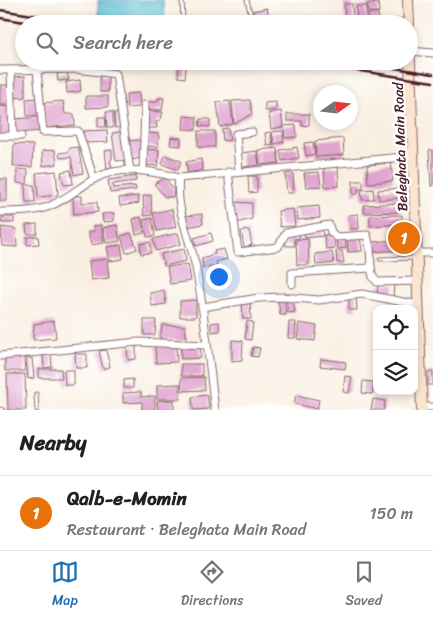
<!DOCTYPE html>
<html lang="en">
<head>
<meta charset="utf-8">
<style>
  :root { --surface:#fff; --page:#f6f6f6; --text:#202124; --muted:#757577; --line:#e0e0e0; --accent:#1f6fb2 }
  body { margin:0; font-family:Sriracha,sans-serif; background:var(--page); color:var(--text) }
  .controls { position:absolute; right:15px; bottom:15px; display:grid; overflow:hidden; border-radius:10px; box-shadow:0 2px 8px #0003 }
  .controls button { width:45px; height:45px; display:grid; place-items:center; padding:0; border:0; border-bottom:1px solid var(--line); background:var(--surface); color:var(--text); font:25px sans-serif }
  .compass { position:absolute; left:313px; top:85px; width:45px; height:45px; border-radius:50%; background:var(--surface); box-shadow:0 2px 8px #0003; rotate:76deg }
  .you { position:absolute; left:218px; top:276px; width:18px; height:18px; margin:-12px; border:4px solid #fff; border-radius:50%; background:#1a73e8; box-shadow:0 0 0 8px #1a73e833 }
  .badge { display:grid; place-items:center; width:32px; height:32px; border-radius:50%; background:var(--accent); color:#fff; font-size:16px; font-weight:700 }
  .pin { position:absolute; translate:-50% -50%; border:2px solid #fff; box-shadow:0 1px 5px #0006 }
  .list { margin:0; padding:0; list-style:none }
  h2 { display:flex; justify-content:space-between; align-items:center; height:65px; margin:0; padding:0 20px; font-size:21px }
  h2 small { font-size:16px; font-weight:400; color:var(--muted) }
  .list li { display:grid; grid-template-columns:32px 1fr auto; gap:15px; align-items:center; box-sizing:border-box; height:75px; padding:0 20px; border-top:1px solid var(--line) }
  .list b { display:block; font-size:19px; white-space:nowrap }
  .list p { margin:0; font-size:16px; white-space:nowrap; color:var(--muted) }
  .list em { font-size:16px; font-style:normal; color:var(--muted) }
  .icon { flex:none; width:28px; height:28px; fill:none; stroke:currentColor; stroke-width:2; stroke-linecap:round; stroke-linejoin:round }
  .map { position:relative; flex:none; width:433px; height:410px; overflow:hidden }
  .search { position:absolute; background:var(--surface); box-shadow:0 2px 8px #0003; left:15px; right:15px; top:15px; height:55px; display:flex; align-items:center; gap:12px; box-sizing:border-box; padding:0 18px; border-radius:28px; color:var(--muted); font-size:19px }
  .sheet { height:140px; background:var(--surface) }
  nav { display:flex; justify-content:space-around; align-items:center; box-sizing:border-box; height:70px; border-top:1px solid var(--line); background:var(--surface); font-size:14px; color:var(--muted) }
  nav a { display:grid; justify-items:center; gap:2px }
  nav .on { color:var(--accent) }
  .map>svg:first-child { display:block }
</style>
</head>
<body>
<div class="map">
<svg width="433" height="410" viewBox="0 0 433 410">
  <rect width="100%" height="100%" fill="#fff"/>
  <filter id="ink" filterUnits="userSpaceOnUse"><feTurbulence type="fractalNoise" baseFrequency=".02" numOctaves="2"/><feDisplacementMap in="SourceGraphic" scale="10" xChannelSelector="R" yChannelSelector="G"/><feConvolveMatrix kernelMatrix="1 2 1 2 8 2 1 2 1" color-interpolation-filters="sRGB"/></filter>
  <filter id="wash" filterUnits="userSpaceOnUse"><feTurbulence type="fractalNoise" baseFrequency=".0096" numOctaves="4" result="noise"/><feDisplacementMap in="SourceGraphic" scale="20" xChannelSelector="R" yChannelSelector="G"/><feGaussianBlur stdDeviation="1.12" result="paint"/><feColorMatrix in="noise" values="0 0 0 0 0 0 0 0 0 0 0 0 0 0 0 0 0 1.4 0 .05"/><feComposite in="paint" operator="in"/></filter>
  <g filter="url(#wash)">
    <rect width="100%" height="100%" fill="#f9efe1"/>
    <polygon fill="#53bbd1" stroke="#4e6d7e" points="98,0 163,0 166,24 98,19"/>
    <g id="blocks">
      <g fill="#e0a4cf">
        <polygon points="378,3 379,12 368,12 367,4"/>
        <polygon points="344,4 352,4 353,20 345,20"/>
        <polygon points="356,6 366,6 367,20 357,20"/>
        <polygon points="267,8 270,23 256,24 253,11"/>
        <polygon points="368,13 378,13 379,20 368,21"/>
        <polygon points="312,16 313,24 301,24 301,17"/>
        <polygon points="59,61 77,61 77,66 58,64"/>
        <polygon points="84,61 99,61 99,66 84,67"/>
        <polygon points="179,66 186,67 185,78 178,77"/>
        <polygon points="67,72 69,80 58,81 57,74"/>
        <polygon points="25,76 25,97 14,98 13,77"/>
        <rect x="100" y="76" width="8" height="16"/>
        <polygon points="80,80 81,91 67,93 66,82"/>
        <rect x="0" y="85" width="9" height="20"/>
        <polygon points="139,93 140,107 127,108 126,94"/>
        <polygon points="86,96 108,96 108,107 86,108"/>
        <polygon points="38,98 39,115 27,116 26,99"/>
        <polygon points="158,98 164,98 162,110 149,110 148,102 157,102"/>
        <polygon points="250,100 252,114 234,124 232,101"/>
        <polygon points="63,101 65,114 74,114 75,125 46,128 43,103"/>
        <polygon points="230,101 233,124 220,127 217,102"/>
        <polygon points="276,102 276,110 265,111 265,103"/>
        <polygon points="0,106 10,107 9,135 0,134"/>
        <polygon points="148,111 163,112 161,119 156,122 157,128 147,128"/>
        <polygon points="281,111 283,127 271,129 269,113"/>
        <polygon points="106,112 113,112 113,128 107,128"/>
        <polygon points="114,113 121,113 121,127 115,128"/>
        <polygon points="287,114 309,114 309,125 302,126 302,121 287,121"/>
        <polygon points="184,116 197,117 196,130 183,129"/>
        <polygon points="41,117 42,131 15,133 15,119"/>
        <polygon points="98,117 105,117 106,127 98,127"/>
        <polygon points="200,119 210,119 210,127 199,126"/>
        <polygon points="296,125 297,137 285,138 284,126"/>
        <polygon points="228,128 230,140 223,141 222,129"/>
        <polygon points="107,130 108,142 84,143 83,131"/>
        <rect x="198" y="131" width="17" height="16"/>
        <polygon points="283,131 284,142 274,144 272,132"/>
        <polygon points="121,132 125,160 116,161 112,133"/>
        <polygon points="271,132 273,145 267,146 265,133"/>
        <polygon points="148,133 159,134 158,147 148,146"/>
        <polygon points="171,137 181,138 181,146 170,145"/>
        <polygon points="343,138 344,155 316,157 315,141"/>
        <polygon points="140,140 141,158 131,160 129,141"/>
        <polygon points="313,142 315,154 306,156 304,143"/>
        <polygon points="14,144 33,145 32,167 13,166"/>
        <polygon points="78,147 83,173 74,175 71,157 60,158 59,153 67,152 70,148"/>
        <polygon points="297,147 299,158 282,161 280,150"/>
        <polygon points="277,148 279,163 260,165 258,150"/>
        <polygon points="147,149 159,150 158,166 146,165"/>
        <polygon points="55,150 57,164 43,166 42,151"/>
        <polygon points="112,150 112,159 110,161 112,168 107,169 105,151"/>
        <polygon points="429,150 433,150 433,186 431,186"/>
        <polygon points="257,151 259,165 242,167 241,153"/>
        <polygon points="165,155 181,161 178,170 162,164"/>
        <polygon points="201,159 203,170 188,173 186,162"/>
        <polygon points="391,163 393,181 368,183 367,165"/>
        <polygon points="338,167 339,186 325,187 324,168"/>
        <polygon points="17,169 28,170 27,184 17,183"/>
        <polygon points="71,170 73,184 64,185 61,172"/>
        <polygon points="56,171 58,195 38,197 36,173"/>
        <polygon points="319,172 321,186 306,187 304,173"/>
        <polygon points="293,173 294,193 287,193 285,174"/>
        <polygon points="136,176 136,181 113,184 114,188 135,186 136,190 110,193 108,180"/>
        <polygon points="248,176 257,176 257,192 249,193"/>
        <polygon points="165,178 174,190 173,197 165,197 154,184"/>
        <rect x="0" y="179" width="7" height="22"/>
        <polygon points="353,181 363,181 363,189 358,189 358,194 353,194"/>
        <polygon points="25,185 34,185 35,202 26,202"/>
        <polygon points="400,188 401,198 379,200 378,190"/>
        <polygon points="373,189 374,199 362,200 361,190"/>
        <polygon points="151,195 152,215 144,216 143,196"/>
        <polygon points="73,196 82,196 82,203 97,202 98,212 74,214"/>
        <polygon points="138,196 139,203 120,206 119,198"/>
        <polygon points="233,202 252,203 252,219 236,223"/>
        <polygon points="400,203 400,212 364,213 364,205"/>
        <polygon points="319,206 320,218 298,220 297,208"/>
        <polygon points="172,209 176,227 157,231 153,213"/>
        <polygon points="293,209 295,226 280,227 278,211"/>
        <polygon points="114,213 114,221 103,222 102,214"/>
        <polygon points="202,214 203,224 187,227 186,216"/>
        <polygon points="358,214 359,229 350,229 349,215"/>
        <polygon points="402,215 402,224 370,226 370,216"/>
        <polygon points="2,217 14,217 14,223 1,223"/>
        <polygon points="141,217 144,233 136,235 133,219"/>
        <polygon points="152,218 155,236 147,237 143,220"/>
        <polygon points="37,224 37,234 27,234 26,225"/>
        <polygon points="101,225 104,243 91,245 88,232 94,231 93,226"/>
        <polygon points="117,225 120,241 106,243 103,228"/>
        <polygon points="1,227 16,229 17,247 2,246"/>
        <polygon points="322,228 323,236 305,238 304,231"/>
        <polygon points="249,230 252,245 244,247 241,231"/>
        <polygon points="131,233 137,249 126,253 121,236"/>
        <polygon points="178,233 181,244 156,251 153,239"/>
        <polygon points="211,233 213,241 196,246 194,238"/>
        <polygon points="298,234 300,238 294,239 295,246 286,246 285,236"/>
        <polygon points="333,234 335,248 326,249 324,235"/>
        <polygon points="38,236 39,244 27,245 27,237"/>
        <polygon points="360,237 362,251 348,252 347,238"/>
        <polygon points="308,239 309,265 297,265 296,240"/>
        <polygon points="345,239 346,248 338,249 336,240"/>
        <polygon points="407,239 407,250 372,252 372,242"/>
        <polygon points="150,242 151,253 141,254 140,244"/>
        <polygon points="121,245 123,259 110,261 107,247"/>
        <polygon points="184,249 186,261 164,266 161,254"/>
        <polygon points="224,249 227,259 216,262 217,265 203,268 202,258 215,254 214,251"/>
        <polygon points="336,251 342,251 344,263 337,263"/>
        <polygon points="332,252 334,263 316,265 315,254"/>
        <polygon points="107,259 109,278 91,280 89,261"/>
        <polygon points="188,264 191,281 170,284 167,267"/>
        <polygon points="394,284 393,298 377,295 378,285"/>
        <polygon points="164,290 166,304 152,306 150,293"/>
        <polygon points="349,296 356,296 357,310 349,310"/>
        <polygon points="284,297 286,315 280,315 278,298"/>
        <polygon points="286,299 293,299 295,312 288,313"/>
        <polygon points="196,300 196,317 180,317 180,301"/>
        <polygon points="250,301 251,319 243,319 242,302"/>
        <polygon points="144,320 156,320 155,335 144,335"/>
        <polygon points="54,321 56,338 33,340 34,324"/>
        <polygon points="247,321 253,322 251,340 245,339"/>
        <polygon points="219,322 220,331 212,332 211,323"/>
        <polygon points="289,322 296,322 295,338 288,338"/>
        <polygon points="299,323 317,326 315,341 297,339"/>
        <polygon points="162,325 185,326 187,341 160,339"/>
        <polygon points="232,340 243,341 242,360 232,361"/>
        <polygon points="176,345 177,362 156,363 155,346"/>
        <polygon points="127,346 136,346 136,359 128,360"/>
        <polygon points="181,346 200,346 201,358 181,359"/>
        <polygon points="253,347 260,348 258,357 251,356"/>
        <polygon points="106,350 110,367 103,369 99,351"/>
        <polygon points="51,354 52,367 44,368 43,355"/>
        <polygon points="75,354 87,354 87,368 76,368"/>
        <polygon points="24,357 25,371 5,371 5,358"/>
        <polygon points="26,358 32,358 34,378 28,379"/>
        <polygon points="321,359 346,362 345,369 320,366"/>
        <rect x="181" y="364" width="21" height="12"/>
        <polygon points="39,369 61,369 62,378 39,378"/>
        <polygon points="64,370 74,370 74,385 65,385"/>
        <rect x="428" y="372" width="5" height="13"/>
        <polygon points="7,374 25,374 26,410 8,410"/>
        <polygon points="345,376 352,377 349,393 343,392"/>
        <polygon points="204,377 205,390 182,391 181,378"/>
        <polygon points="133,379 133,388 124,388 124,380"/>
        <polygon points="363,381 374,382 372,394 362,393"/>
        <polygon points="180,384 180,399 157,399 157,385"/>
        <polygon points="141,392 141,397 155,396 155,410 142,410 142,402 123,403 123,393"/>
        <polygon points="207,395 209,409 193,410 192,397"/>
        <polygon points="296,395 319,400 317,409 294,404"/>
        <polygon points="373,399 385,401 384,410 371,410"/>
        <polygon points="174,400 174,410 158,410 157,401"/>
      </g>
    </g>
  </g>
  <g filter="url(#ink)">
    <use href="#blocks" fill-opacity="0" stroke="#87686b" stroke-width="1"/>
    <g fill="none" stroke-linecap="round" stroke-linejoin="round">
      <defs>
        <g id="lane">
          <polyline points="182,0 183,21 197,24"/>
          <polyline points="247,0 253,24"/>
          <polyline points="360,24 408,20"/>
          <polyline points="380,259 414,258"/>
          <polyline points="36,394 37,410"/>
          <polyline points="0,409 3,410"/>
        </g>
        <g id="street">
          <polyline points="410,51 433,53"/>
          <polyline points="0,70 77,69 116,74 130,171"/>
          <polyline points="37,70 43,132 78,131 94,179"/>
          <polyline points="11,71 13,136"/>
          <polyline points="0,136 21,136"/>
          <polyline points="143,170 145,105"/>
          <polyline points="239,171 236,134 252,132"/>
          <polyline points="228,172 238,252 278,247 286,233 329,225 331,232 336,237 367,235 370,248 371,268 292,273 292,284"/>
          <path d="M 0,212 C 16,212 34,212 50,206 C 69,198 79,187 96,178 C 120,165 154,171 179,178"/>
          <polyline points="417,253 433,253"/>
          <polyline points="371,268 373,277 377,282 418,281"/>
          <polyline points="202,307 259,298 282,297 319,300 362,294 419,305"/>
          <polyline points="0,356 138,342 207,345"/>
          <polyline points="422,407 433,407"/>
          <path d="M 215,410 C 209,363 205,315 196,268 C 190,238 175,208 179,178 L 414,156"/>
        </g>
        <g id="secondary">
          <polyline points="408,0 409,24"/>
          <polyline points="409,34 422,410"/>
        </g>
      </defs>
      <use href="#lane" stroke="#87686b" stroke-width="5"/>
      <use href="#street" stroke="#87686b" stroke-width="9"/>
      <use href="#secondary" stroke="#87686b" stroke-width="12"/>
      <use href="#lane" stroke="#fff" stroke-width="3"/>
      <use href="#street" stroke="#fff" stroke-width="7"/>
      <use href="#secondary" stroke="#fbe5cf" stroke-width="10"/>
      <g stroke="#4a1f2b" stroke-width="2.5">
        <polyline points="0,10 91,24"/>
        <polyline points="0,18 37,24"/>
        <polyline points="294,61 433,82"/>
        <polyline points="349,61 433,74"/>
      </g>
    </g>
  </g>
  <g text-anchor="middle" stroke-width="5" stroke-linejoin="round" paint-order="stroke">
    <g font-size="14" fill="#4a1f2b" stroke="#fff">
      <text transform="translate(400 147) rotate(-92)" y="5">Beleghata Main Road</text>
    </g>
  </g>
</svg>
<div class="controls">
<button><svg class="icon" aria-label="locate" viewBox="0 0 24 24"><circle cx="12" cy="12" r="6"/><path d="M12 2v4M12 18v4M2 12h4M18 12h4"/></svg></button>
<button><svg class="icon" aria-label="layers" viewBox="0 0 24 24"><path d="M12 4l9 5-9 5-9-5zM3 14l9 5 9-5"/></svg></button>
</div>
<svg class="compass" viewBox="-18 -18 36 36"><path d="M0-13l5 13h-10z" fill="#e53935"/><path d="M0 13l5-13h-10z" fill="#757577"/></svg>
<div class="you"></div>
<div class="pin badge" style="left:404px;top:238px;background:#e8710a">1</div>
<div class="search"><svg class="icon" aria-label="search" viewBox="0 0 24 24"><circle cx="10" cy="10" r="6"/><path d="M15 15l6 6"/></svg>Search here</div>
</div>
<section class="sheet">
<h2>Nearby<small></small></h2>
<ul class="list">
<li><span class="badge" style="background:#e8710a">1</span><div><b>Qalb-e-Momin</b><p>Restaurant · Beleghata Main Road</p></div><em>150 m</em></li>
</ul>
</section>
<nav>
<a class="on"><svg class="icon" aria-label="map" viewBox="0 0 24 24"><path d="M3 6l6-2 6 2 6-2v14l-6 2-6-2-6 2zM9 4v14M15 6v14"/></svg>Map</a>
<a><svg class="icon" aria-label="directions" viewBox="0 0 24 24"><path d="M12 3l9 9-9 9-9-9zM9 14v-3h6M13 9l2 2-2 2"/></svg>Directions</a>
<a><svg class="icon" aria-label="saved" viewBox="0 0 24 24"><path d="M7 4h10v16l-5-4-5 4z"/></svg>Saved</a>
</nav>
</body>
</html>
